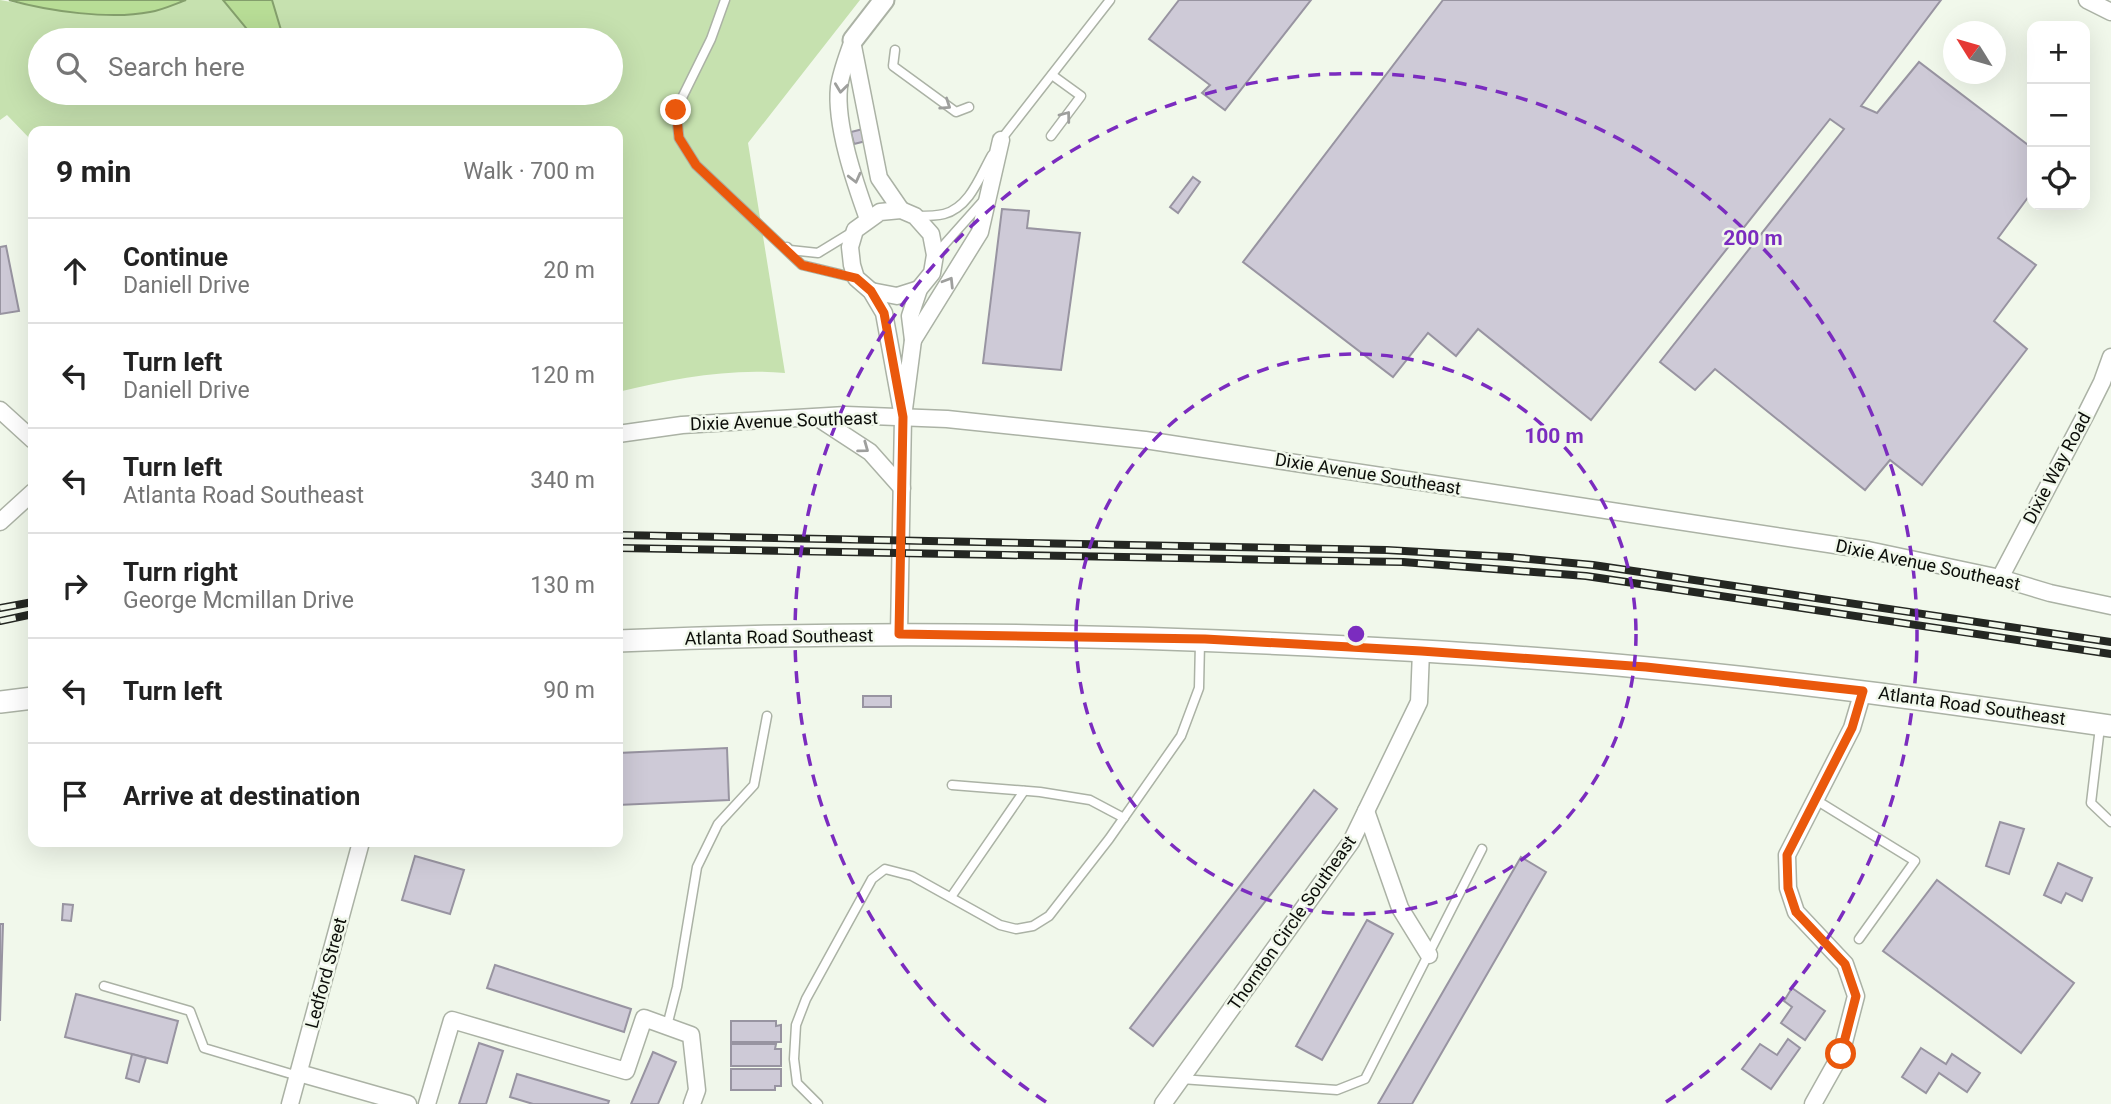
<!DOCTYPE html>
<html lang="en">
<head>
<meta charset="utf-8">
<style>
  :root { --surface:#fff; --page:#f2f2f2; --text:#222; --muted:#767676; --line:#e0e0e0 }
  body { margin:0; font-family:Roboto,sans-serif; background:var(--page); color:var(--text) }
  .controls { position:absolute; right:21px; top:21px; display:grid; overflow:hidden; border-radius:14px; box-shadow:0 7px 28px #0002 }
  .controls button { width:63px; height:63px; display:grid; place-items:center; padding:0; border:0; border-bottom:2px solid var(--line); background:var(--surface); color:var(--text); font:35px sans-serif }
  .compass { position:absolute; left:1943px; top:21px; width:63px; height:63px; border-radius:50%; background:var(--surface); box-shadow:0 7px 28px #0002; rotate:307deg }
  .stop { position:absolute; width:21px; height:21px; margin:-16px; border:5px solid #ea580c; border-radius:50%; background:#fff }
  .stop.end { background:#ea580c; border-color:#fff; box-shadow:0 2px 7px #0008 }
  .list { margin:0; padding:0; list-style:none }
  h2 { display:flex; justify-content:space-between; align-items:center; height:91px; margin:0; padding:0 28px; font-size:30px }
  h2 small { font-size:23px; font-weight:400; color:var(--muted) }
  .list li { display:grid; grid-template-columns:46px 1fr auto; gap:21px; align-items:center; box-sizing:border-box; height:105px; padding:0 28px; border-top:2px solid var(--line) }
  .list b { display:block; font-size:26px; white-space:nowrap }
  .list p { margin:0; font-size:23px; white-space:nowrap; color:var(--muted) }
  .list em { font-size:23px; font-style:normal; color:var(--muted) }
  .icon { flex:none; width:38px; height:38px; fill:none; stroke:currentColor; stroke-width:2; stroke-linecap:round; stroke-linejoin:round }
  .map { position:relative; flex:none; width:2111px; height:1104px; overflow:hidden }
  .search { position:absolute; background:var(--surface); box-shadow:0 7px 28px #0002; left:28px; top:28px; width:595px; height:77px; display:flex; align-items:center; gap:18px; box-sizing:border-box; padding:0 24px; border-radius:38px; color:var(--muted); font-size:26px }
  .panel { position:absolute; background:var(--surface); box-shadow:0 7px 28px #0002; left:28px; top:126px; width:595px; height:721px; border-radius:14px }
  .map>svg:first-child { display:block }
</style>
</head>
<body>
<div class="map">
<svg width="2111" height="1104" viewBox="0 0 2111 1104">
  <rect width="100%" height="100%" fill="#f1f8eb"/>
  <path fill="#c6e1af" d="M 0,0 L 23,4 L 151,12 L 186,0 L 223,0 L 256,40 L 40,40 L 40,93 L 611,93 L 611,40 L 284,40 L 272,0 L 860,0 L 748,143 L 785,373 C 728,368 673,379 618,392 L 618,131 L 33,131 L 33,142 L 7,115 L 0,120 Z"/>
  <g fill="#b8dd96" stroke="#849f6c" stroke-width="2">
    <path d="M 9,0 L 186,0 C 175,4 162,10 150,12 C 110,20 48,11 9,0 Z"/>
    <polygon points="223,0 272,0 284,40 256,40"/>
  </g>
  <g fill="#cecad7" stroke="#9894a1" stroke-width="2">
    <polygon points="1179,0 1311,0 1225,110 1202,93 1210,85 1149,39"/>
    <polygon points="1443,0 1941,0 1861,106 1877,113 1919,62 2032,148 2032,192 1998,238 2036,265 1994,321 2027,349 1922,485 1890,460 1865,490 1715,369 1695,390 1660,362 1844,129 1830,119 1591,420 1478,329 1456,356 1428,333 1393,377 1243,262"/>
    <polygon points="863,129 866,141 854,144 851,132"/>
    <polygon points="1193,177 1200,182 1178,213 1170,207"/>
    <polygon points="1002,209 1029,211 1027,228 1080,233 1061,370 983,363"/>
    <polygon points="6,246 19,311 0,314 0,247"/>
    <rect x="863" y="696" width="28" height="11"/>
    <polygon points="727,748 729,800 618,805 618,753"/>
    <polygon points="1314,790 1337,809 1153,1046 1130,1028"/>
    <polygon points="2000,822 2024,829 2009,874 1986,866"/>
    <polygon points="415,856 464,870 450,914 402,900"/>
    <polygon points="1521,857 1546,872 1412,1104 1378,1104"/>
    <polygon points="2058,863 2092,878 2082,901 2066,893 2061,903 2044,895"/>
    <polygon points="1937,880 2074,983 2021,1053 1883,951"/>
    <polygon points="63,904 73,905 71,921 62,920"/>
    <polygon points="1367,920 1393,934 1322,1060 1296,1046"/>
    <polygon points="0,924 3,924 0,1021"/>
    <polygon points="495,965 631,1009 624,1032 487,988"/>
    <polygon points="1792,988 1825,1011 1805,1040 1781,1023 1792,1007 1784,1001"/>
    <polygon points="76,994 178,1021 167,1063 65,1037"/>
    <polygon points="731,1021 776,1021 776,1026 781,1025 781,1042 731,1042"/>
    <polygon points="1788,1039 1800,1048 1771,1089 1742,1069 1760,1044 1777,1055"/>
    <polygon points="479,1043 503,1051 486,1104 459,1104"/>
    <polygon points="731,1044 776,1044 775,1049 781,1049 781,1066 731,1066"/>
    <polygon points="1921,1048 1946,1064 1952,1054 1980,1073 1967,1092 1939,1073 1926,1093 1902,1077"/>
    <polygon points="653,1052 676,1062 658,1104 631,1104"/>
    <polygon points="132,1054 146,1058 139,1082 126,1078"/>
    <polygon points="731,1069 781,1069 781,1086 775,1086 775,1090 731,1090"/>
    <polygon points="517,1074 609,1101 608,1104 533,1104 510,1097"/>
  </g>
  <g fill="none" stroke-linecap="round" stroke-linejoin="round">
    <defs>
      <g id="service">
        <polyline points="725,0 711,39 676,110 679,138 696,165 802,265 856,278"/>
        <polyline points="895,50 893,66 956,112 969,107"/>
        <polyline points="1051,136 1081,96 1052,75"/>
        <polyline points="1000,141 1110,0"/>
        <path d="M 916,216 C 925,216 936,216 944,214 C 970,207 980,176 992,155"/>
        <polyline points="787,247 790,250 818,253 854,231"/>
        <polyline points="935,255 984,200"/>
        <polyline points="2100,727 2091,803 2111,822"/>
        <polyline points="952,785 1040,792 1090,800 1124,818"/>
        <polyline points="1816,800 1915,861 1859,939"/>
        <polyline points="951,897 1024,791"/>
        <polyline points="104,986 190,1011 204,1048 298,1076"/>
        <polyline points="667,1026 677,987 697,867 718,824 754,785 767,716"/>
        <polyline points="1181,1079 1337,1090 1365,1079 1482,849"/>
        <polyline points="818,1104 797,1083 794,1059 796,1025 806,999 872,879 885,869 912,876 1000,925 1016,929 1033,926 1049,916 1109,839 1181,736 1199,688 1200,642"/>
      </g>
      <g id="minor">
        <polyline points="2087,0 2111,12"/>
        <path d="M 853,40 C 848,55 841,72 839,87 C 835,125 855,183 868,219"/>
        <polyline points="853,46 879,178 901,210"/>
        <polyline points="871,291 897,296 919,289"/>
        <polyline points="913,340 980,232 1001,140"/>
        <polyline points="0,410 33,440"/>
        <polyline points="818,418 870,452 902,488"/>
        <polyline points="618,434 682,425 846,415 947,419 1145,440 1868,550 2000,578 2050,593 2111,606"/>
        <polyline points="0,522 33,492"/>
        <polyline points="2000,578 2086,414 2102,382 2111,357"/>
        <polyline points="899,634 903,417 913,340 910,316 919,289 932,273 935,255 931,234 915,216 901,210 880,212 855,230 850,247 852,265 856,278 871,291 884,313 903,417"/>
        <polyline points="1366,811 1400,908 1429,955"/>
        <polyline points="299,1073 408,1104"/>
        <polyline points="290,1104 361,842"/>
        <polyline points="427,1104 452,1020 626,1071 644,1018 691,1035 697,1090 692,1104"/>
        <polyline points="1163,1104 1351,842 1419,702 1421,651"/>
        <polyline points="1813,1104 1841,1054 1856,996 1845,964 1796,912 1788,888 1787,855 1852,728 1863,691"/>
      </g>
      <polyline id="tertiary" points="853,40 884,0"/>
      <g id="secondary">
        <path d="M 618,641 C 861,630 1105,634 1348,647 C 1448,652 1548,658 1648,668 C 1803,682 1957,704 2111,726"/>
        <polyline points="0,702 33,698"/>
      </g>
    </defs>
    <use href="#service" stroke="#abb2a5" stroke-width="11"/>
    <use href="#minor" stroke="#abb2a5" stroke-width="19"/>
    <use href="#tertiary" stroke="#abb2a5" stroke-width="23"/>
    <use href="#secondary" stroke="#abb2a5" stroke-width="24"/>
    <use href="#service" stroke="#fff" stroke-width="8"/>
    <use href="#minor" stroke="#fff" stroke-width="16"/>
    <use href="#tertiary" stroke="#fff" stroke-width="19"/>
    <use href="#secondary" stroke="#fff" stroke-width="21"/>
    <defs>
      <g id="rail">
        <polyline points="618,535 1387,550 1509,557 1593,565 2111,642"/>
        <polyline points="618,548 1403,562 1586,576 2111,654"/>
        <polyline points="0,608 33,602"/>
        <polyline points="0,621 33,614"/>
      </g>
    </defs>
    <use href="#rail" stroke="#242722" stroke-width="8"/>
    <use href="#rail" stroke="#f1f8eb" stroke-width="5" stroke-dasharray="16" stroke-linecap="butt"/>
  </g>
  <defs><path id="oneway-chevron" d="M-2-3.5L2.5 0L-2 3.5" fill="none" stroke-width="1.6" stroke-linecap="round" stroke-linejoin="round" transform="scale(1.75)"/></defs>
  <g stroke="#9e9f9d">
    <use href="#oneway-chevron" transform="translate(841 88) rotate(97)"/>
    <use href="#oneway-chevron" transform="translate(946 105) rotate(34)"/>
    <use href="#oneway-chevron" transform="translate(1066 116) rotate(-53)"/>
    <use href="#oneway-chevron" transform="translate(855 178) rotate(76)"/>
    <use href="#oneway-chevron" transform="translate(949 282) rotate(-58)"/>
    <use href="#oneway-chevron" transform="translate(864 448) rotate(36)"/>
  </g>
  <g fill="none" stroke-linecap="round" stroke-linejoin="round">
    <polyline stroke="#ea580c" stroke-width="9" points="676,110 679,138 696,165 802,265 856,278 871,291 884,313 903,417 899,634 1205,639 1421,651 1646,667 1863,691 1852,728 1787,855 1788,888 1796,912 1845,964 1856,996 1841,1054"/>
  </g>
  <g fill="none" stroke="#7b2cbf" stroke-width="3.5" stroke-dasharray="12 9">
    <circle cx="1356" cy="634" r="280"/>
    <path d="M1046 1102A561 561 0 1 1 1666 1102"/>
  </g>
  <g text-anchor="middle" stroke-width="5" stroke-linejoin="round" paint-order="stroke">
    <g font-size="18" fill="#0c0e0a" stroke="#f1f8eb">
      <text transform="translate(784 421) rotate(-2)" y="6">Dixie Avenue Southeast</text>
      <text transform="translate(2057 468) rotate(-62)" y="6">Dixie Way Road</text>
      <text transform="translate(1368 474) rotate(9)" y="6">Dixie Avenue Southeast</text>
      <text transform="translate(1928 565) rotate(12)" y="6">Dixie Avenue Southeast</text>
      <text transform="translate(779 637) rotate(-1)" y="6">Atlanta Road Southeast</text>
      <text transform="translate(1972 706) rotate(8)" y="6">Atlanta Road Southeast</text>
      <text transform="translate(1292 923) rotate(-55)" y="6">Thornton Circle Southeast</text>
      <text transform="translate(326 973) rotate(-75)" y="6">Ledford Street</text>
    </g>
  </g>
  <circle cx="1356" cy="634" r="10" fill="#7b2cbf" stroke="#f1f8eb" stroke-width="3.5"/>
  <g font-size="21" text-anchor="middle" font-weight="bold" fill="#7b2cbf" stroke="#f1f8eb" stroke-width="5" stroke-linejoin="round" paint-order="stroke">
    <text x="1753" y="245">200 m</text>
    <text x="1554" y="443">100 m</text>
  </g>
</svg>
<div class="controls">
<button>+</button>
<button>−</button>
<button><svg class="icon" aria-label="locate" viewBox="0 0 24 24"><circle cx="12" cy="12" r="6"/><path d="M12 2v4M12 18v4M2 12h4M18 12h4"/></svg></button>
</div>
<svg class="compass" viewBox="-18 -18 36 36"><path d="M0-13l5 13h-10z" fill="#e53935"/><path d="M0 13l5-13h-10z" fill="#767676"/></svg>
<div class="stop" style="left:1841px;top:1054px"></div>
<div class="stop end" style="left:676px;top:110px"></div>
<div class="search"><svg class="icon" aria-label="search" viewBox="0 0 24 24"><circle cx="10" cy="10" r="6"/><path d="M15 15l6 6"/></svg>Search here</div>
<section class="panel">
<h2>9 min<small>Walk · 700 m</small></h2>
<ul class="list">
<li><svg class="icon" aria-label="ahead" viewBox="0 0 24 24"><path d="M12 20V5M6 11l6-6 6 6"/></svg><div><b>Continue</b><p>Daniell Drive</p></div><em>20 m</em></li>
<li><svg class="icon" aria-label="left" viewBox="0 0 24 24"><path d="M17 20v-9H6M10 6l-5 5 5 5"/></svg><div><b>Turn left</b><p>Daniell Drive</p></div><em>120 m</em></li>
<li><svg class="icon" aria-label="left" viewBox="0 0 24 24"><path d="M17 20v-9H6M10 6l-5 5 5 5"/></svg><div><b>Turn left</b><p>Atlanta Road Southeast</p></div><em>340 m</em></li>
<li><svg class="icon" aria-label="right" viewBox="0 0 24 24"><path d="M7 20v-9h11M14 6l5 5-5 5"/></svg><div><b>Turn right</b><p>George Mcmillan Drive</p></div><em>130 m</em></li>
<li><svg class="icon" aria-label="left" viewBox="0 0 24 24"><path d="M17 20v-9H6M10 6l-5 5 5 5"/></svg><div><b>Turn left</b></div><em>90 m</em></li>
<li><svg class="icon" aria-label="arrive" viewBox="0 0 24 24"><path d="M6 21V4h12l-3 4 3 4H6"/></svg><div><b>Arrive at destination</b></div></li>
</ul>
</section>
</div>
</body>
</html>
